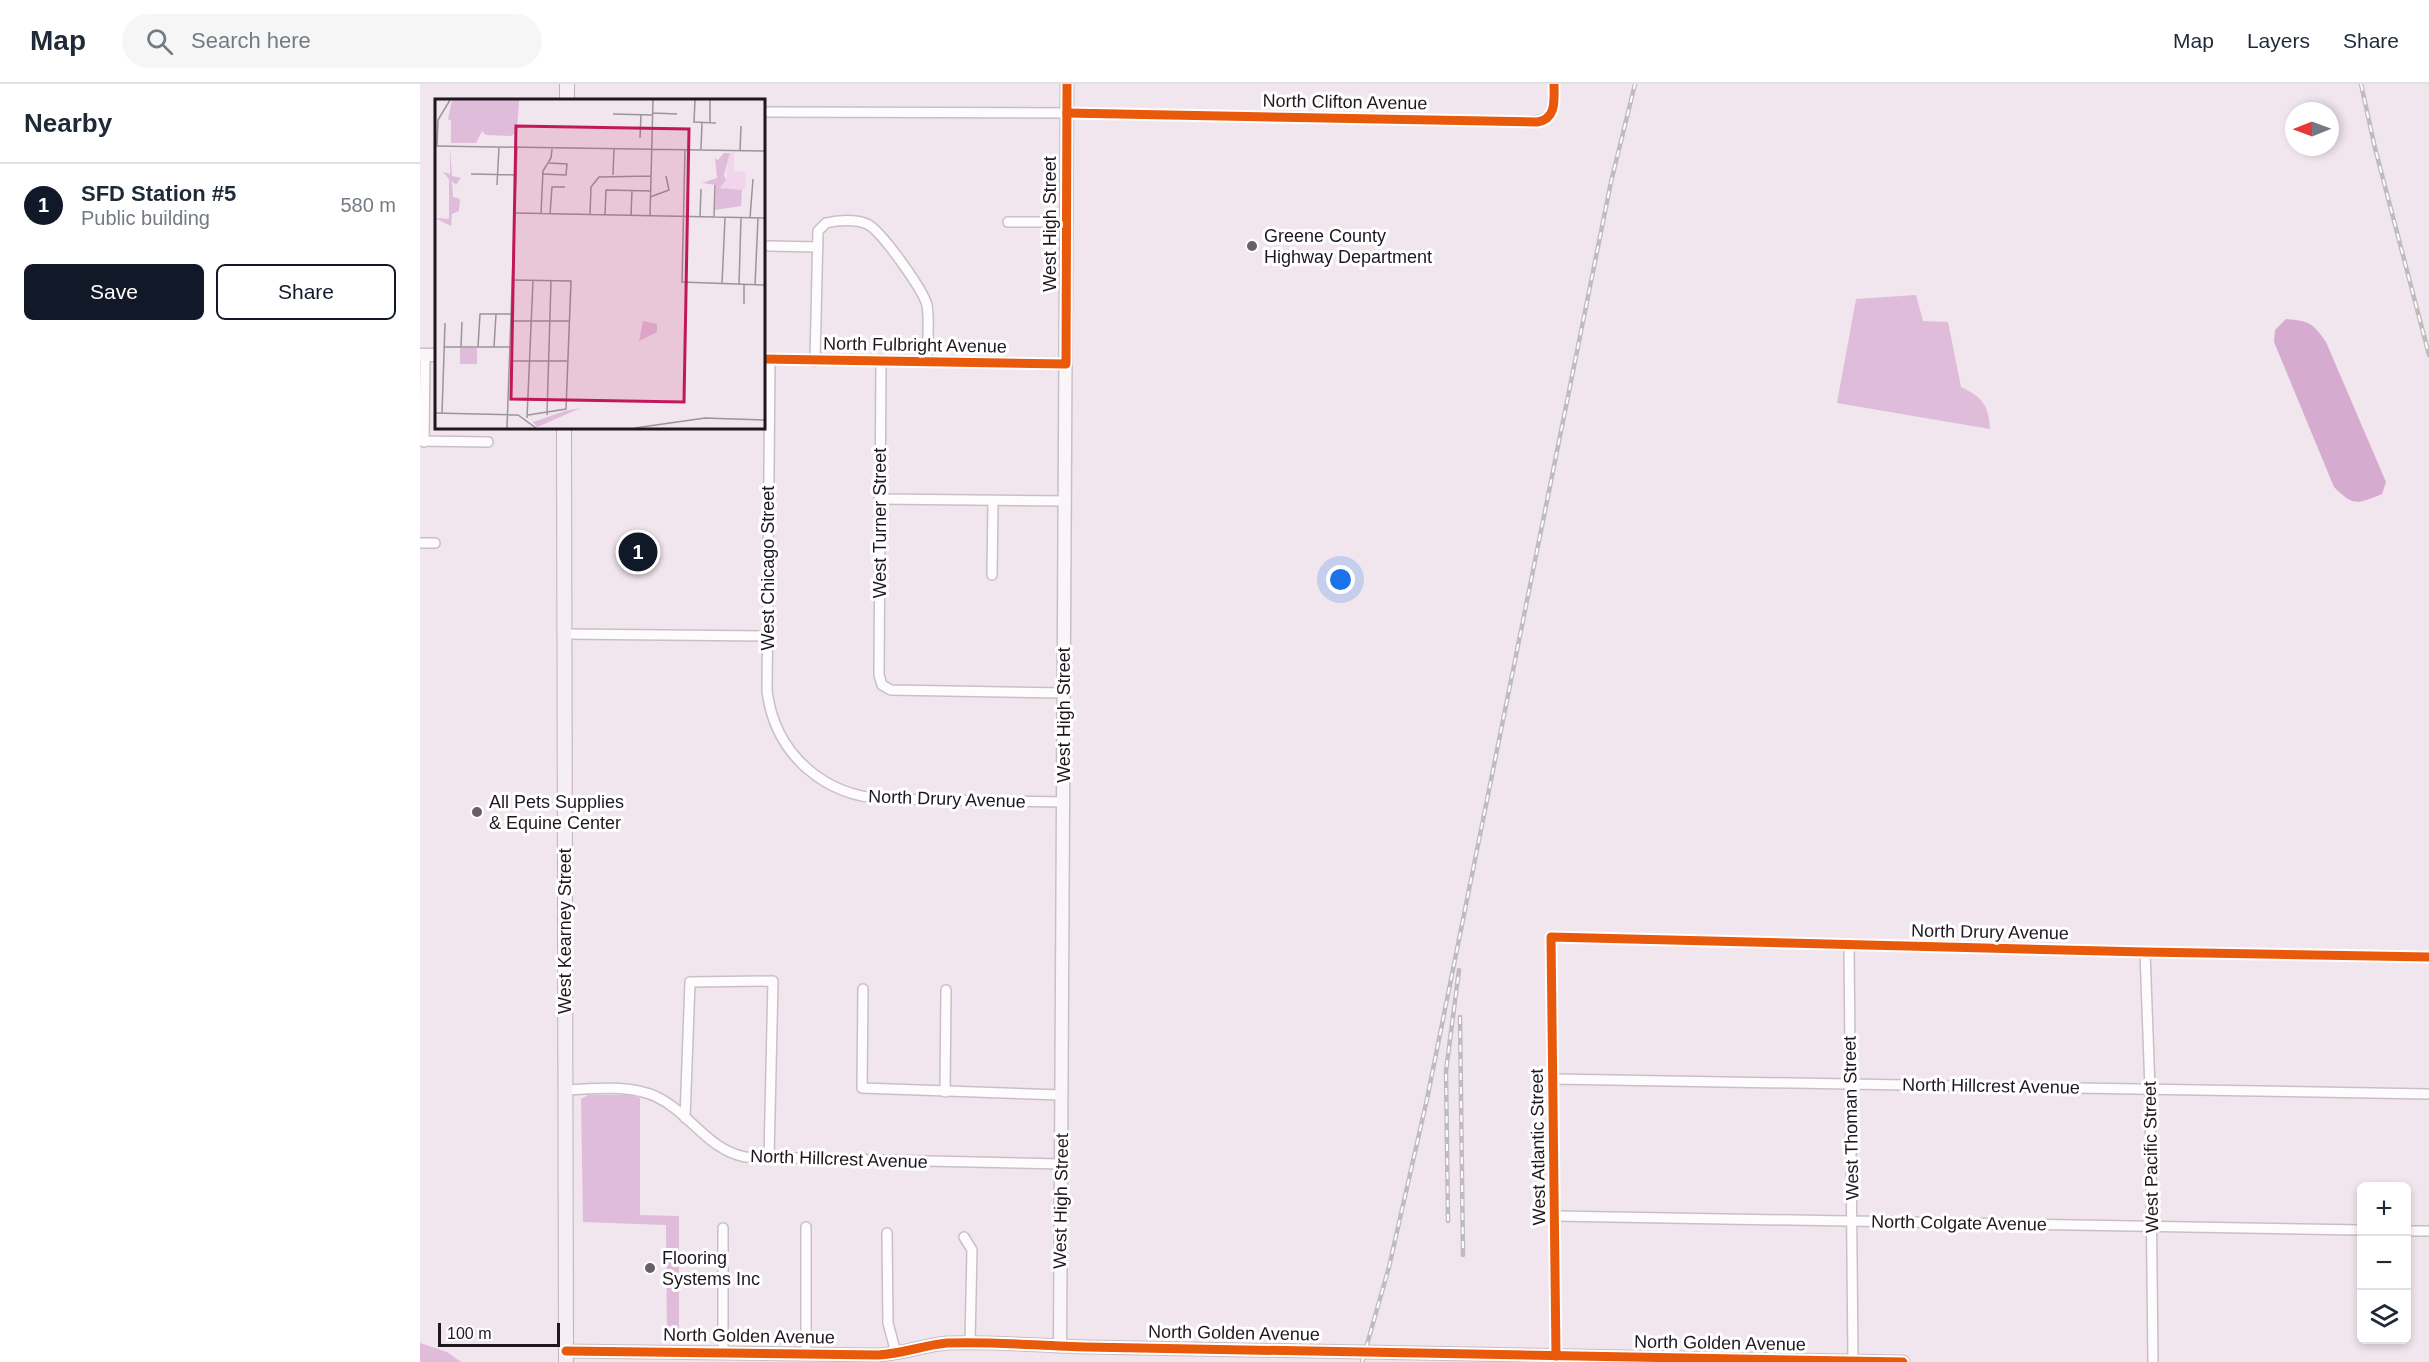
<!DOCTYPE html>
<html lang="en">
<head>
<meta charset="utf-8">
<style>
  :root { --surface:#fff; --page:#f6f6f7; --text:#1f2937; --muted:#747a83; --line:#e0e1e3; --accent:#111827 }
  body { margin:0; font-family:Helvetica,sans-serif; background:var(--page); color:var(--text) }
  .controls { position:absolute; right:18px; bottom:18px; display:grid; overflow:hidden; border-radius:9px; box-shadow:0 3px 9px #0003 }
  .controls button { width:54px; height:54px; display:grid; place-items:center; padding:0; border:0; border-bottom:2px solid var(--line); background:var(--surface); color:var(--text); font:30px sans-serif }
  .compass { position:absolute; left:1865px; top:18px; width:54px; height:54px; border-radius:50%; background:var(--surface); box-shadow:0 3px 9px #0003; rotate:269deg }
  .scale { position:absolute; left:18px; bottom:15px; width:122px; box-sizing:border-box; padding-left:6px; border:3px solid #1f171e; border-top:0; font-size:16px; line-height:21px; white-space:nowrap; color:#1f171e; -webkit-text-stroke:4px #fff; paint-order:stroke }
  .you { position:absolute; left:921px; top:496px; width:21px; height:21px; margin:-15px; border:4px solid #fff; border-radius:50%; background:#1a73e8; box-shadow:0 0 0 9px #1a73e833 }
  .badge { display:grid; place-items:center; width:39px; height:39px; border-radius:50%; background:var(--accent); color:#fff; font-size:20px; font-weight:700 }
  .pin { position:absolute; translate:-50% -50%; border:3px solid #fff; box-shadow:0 2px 6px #0006 }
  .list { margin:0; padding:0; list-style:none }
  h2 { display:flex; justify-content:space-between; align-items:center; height:78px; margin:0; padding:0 24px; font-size:26px }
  h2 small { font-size:20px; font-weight:400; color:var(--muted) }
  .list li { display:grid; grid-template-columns:39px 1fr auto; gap:18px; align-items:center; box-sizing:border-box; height:84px; padding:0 24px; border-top:2px solid var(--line) }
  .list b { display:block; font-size:22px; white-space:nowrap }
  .list p { margin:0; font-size:20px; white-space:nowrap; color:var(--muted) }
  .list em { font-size:20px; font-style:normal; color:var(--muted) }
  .actions { display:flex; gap:12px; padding:18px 24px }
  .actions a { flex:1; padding:14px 0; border:2px solid var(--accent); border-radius:9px; text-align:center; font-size:21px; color:var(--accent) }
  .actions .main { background:var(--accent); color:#fff }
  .icon { flex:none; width:33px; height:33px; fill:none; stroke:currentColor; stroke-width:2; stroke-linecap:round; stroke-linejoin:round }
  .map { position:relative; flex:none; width:2009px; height:1278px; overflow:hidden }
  header { display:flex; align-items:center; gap:36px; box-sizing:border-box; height:84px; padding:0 30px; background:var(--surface); border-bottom:2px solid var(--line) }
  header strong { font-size:28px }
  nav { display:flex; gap:33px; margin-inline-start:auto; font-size:21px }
  .search { width:420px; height:54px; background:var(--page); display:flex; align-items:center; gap:15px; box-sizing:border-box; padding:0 21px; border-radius:33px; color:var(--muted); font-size:22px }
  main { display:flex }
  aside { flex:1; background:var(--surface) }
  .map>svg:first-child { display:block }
</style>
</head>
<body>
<header>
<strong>Map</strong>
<div class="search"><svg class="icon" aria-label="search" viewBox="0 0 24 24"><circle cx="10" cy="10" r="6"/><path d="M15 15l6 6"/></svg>Search here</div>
<nav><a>Map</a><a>Layers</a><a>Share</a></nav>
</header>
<main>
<aside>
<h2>Nearby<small></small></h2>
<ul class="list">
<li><span class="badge">1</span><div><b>SFD Station #5</b><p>Public building</p></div><em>580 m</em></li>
</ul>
<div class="actions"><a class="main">Save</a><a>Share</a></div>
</aside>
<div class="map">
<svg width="2009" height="1278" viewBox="0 0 2009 1278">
  <rect width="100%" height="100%" fill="#f1e5ee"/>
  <g fill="#e0bcdb">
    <path d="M 1496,211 L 1503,237 L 1528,238 L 1541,303 C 1562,313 1569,321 1570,345 L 1417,319 L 1436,215 Z"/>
    <polygon points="168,1011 210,1011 220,1014 220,1131 259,1132 259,1256 247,1250 246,1141 163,1138 161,1015"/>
    <polygon points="0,1259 27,1268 41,1278 0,1278"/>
  </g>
  <path fill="#d5abcf" d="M 1866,235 C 1890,237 1893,239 1906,258 L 1966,398 L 1962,410 C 1937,420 1934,423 1914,403 L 1854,258 L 1855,246 Z"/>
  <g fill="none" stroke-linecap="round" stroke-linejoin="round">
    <defs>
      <g id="street">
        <path d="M 344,28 L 647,29 L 1103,38 C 1135,37 1134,29 1134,0"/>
        <polyline points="588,138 645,138"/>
        <polyline points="349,162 398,163"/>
        <polyline points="345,275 646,280"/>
        <path d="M 350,275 L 347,607 C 355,670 404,713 467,715 L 644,718"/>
        <polyline points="461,276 459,591 462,601 471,606 645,609"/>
        <path d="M 395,277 L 398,147 L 406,139 C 418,136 436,135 447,140 C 461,146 503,206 507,221 C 510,239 507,260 507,277"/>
        <polyline points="0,357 68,358"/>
        <polyline points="4,358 5,271"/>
        <polyline points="459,415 645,417"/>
        <polyline points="0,459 15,459"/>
        <polyline points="572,491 573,417"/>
        <polyline points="144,550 347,552"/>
        <polyline points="1429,862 1433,1277"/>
        <polyline points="1725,868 1730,1005 1733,1278"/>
        <polyline points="443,905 442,1004 642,1011"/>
        <polyline points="1133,995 2009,1010"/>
        <path d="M 145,1006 C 174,1005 210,1000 237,1013 C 270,1029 288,1066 325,1073 L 642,1080"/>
        <polyline points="525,1008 526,906"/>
        <polyline points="265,1034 270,898 353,897 349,1074"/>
        <polyline points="1136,1132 1942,1146"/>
        <polyline points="386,1143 386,1269"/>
        <polyline points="303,1144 303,1269"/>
        <polyline points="1986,1147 2009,1147"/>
        <polyline points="467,1149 468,1239 476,1269"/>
        <polyline points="544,1153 552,1166 550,1258"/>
        <polyline points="1136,1272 1131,853 1725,868 2009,873"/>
      </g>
      <g id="secondary">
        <polyline points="0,271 16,271"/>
        <polyline points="640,1262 647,0"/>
        <path d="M 146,1267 L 458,1271 C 482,1270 504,1261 527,1259 C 574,1257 620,1262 667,1263 L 1483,1278"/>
      </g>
      <g id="primary">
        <polyline points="147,16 147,0"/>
        <polyline points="144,344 146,1278"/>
      </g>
    </defs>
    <use href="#street" stroke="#c9c0c7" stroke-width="12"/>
    <use href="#secondary" stroke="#c9c0c7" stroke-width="15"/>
    <use href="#primary" stroke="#c1b1bf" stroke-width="16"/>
    <use href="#street" stroke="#fdfbfc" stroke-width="9"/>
    <use href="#secondary" stroke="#faf5f9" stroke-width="12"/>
    <use href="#primary" stroke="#f6eef5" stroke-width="14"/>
    <defs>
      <g id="rail">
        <polyline points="1941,0 1955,64 2009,271"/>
        <polyline points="1040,933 1043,1171"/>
        <polyline points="1028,1137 1026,987 1039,886"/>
        <polyline points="942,1278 969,1183 1007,1015 1191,98 1215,0"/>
      </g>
    </defs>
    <use href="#rail" stroke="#c0bcbe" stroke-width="4.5"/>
    <use href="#rail" stroke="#fff" stroke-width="2" stroke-dasharray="7" stroke-linecap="butt"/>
    <defs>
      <g id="cycleway">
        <path d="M 647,29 L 1117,38 C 1137,35 1134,16 1134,0"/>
        <polyline points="344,275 646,280 647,0"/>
        <path d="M 146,1267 L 458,1271 C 482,1270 504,1261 527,1259 C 574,1257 620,1262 667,1263 L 1483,1278"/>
        <polyline points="1136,1272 1131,853 1725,868 2009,873"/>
      </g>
    </defs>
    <use href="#cycleway" stroke="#fff" stroke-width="13"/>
    <use href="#cycleway" stroke="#e8590c" stroke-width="9"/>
  </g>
  <g fill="#685f67" stroke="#fff" stroke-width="2">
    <circle cx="832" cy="162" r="6"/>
    <circle cx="57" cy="728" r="6"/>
    <circle cx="230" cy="1184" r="6"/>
  </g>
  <g text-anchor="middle" stroke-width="6" stroke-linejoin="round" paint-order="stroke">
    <g font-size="18" fill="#1f171e" stroke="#fff">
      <text transform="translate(925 18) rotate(1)" y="6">North Clifton Avenue</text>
      <text transform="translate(630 140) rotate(-90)" y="6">West High Street</text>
      <text transform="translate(495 261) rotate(1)" y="6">North Fulbright Avenue</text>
      <text transform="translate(460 439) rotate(-90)" y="6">West Turner Street</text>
      <text transform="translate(348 484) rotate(-90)" y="6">West Chicago Street</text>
      <text transform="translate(644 631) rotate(-90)" y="6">West High Street</text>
      <text transform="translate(527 715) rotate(2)" y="6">North Drury Avenue</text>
      <text transform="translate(145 847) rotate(-90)" y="6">West Kearney Street</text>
      <text transform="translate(1570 848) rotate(1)" y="6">North Drury Avenue</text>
      <text transform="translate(1571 1002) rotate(1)" y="6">North Hillcrest Avenue</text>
      <text transform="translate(1431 1034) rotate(-91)" y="6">West Thoman Street</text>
      <text transform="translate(1118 1063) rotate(-91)" y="6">West Atlantic Street</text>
      <text transform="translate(1731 1073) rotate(-91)" y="6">West Pacific Street</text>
      <text transform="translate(419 1075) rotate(2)" y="6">North Hillcrest Avenue</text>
      <text transform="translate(641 1117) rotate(-89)" y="6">West High Street</text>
      <text transform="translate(1539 1139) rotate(1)" y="6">North Colgate Avenue</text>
      <text transform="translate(814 1249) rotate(1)" y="6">North Golden Avenue</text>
      <text transform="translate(329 1252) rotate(1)" y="6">North Golden Avenue</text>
      <text transform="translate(1300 1259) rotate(1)" y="6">North Golden Avenue</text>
    </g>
    <g font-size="18" fill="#1f171e" stroke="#fff" text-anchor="start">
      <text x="844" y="158">Greene County<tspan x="844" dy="21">Highway Department</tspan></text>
      <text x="69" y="724">All Pets Supplies<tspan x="69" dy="21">&amp; Equine Center</tspan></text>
      <text x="242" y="1180">Flooring<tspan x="242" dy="21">Systems Inc</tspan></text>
    </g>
  </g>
  <g transform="translate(15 15)">
    <rect width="330" height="330" fill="#f1e5ee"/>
    <path d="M 299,53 L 299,72 L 311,73 L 310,91 L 285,90 L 291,81 L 294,55 Z" fill="#f0d5ec"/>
    <path d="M 17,1 L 84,1 L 82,31 L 77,37 L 51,36 L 47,32 L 41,44 L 16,44 L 16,22 L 13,20 ZM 15,49 L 17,77 L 26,79 L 21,86 L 17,82 L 18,98 L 25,100 L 24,112 L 17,115 L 16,127 L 0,119 L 14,120 L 14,80 L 8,73 L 15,75 ZM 289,54 L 295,54 L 289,76 L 291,81 L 285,89 L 307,91 L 306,107 L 280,111 L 281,86 L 267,84 L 282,79 L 280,59 L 283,61 ZM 208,222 L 222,225 L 222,233 L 204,242 ZM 25,249 L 42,249 L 42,265 L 25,265 ZM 146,309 L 102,328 L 98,323 L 130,312 Z" fill="#e0bcdb"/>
    <path fill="none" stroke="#9d939b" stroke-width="1.5" d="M 260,1 L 259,23 L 281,24M 218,14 L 242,15M 178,15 L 218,16M 275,24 L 275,1M 205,39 L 206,16M 2,46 L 3,21 L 15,1M 0,47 L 330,52M 250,50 L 247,183 L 330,186M 266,50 L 267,23M 305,52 L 306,27M 36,75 L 81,76M 107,75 L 131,76 L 132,65 L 114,64M 178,76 L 179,50M 62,86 L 64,48M 215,98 L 234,91 L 231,77M 81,114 L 330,119M 106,115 L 108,72 L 116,59 L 117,50M 115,115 L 117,88 L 130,88M 155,116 L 156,88 L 164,78 L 216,77M 170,116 L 171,91 L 216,92M 196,117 L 197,91M 215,117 L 218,1M 265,118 L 266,90M 279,118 L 280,86M 315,119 L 318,80M 79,181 L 136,182 L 131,310 L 93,316M 287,185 L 290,119M 304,186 L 306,119M 320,186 L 323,119M 309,205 L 309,186M 78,222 L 134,222M 9,248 L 77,248M 26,248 L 27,223M 43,248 L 45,215 L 77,215M 59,248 L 61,215M 76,262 L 132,262M 0,314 L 83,316 L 101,329M 7,315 L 10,224M 112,316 L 116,182M 92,319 L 98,182M 72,329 L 82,47M 200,329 L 270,319 L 330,321"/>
    <path fill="#c2185b" fill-opacity="0.15" stroke="#c2185b" stroke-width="3" d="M 81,27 L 254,30 L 249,303 L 76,300 Z"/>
    <rect width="330" height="330" fill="none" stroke="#1f171e" stroke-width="3"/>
  </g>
</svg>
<div class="controls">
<button>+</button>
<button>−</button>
<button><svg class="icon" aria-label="layers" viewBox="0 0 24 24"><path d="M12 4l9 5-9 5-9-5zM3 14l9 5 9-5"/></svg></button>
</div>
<svg class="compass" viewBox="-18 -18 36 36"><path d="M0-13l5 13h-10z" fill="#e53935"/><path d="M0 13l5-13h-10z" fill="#747a83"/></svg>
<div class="scale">100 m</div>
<div class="you"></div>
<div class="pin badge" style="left:218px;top:468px">1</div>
</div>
</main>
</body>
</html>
